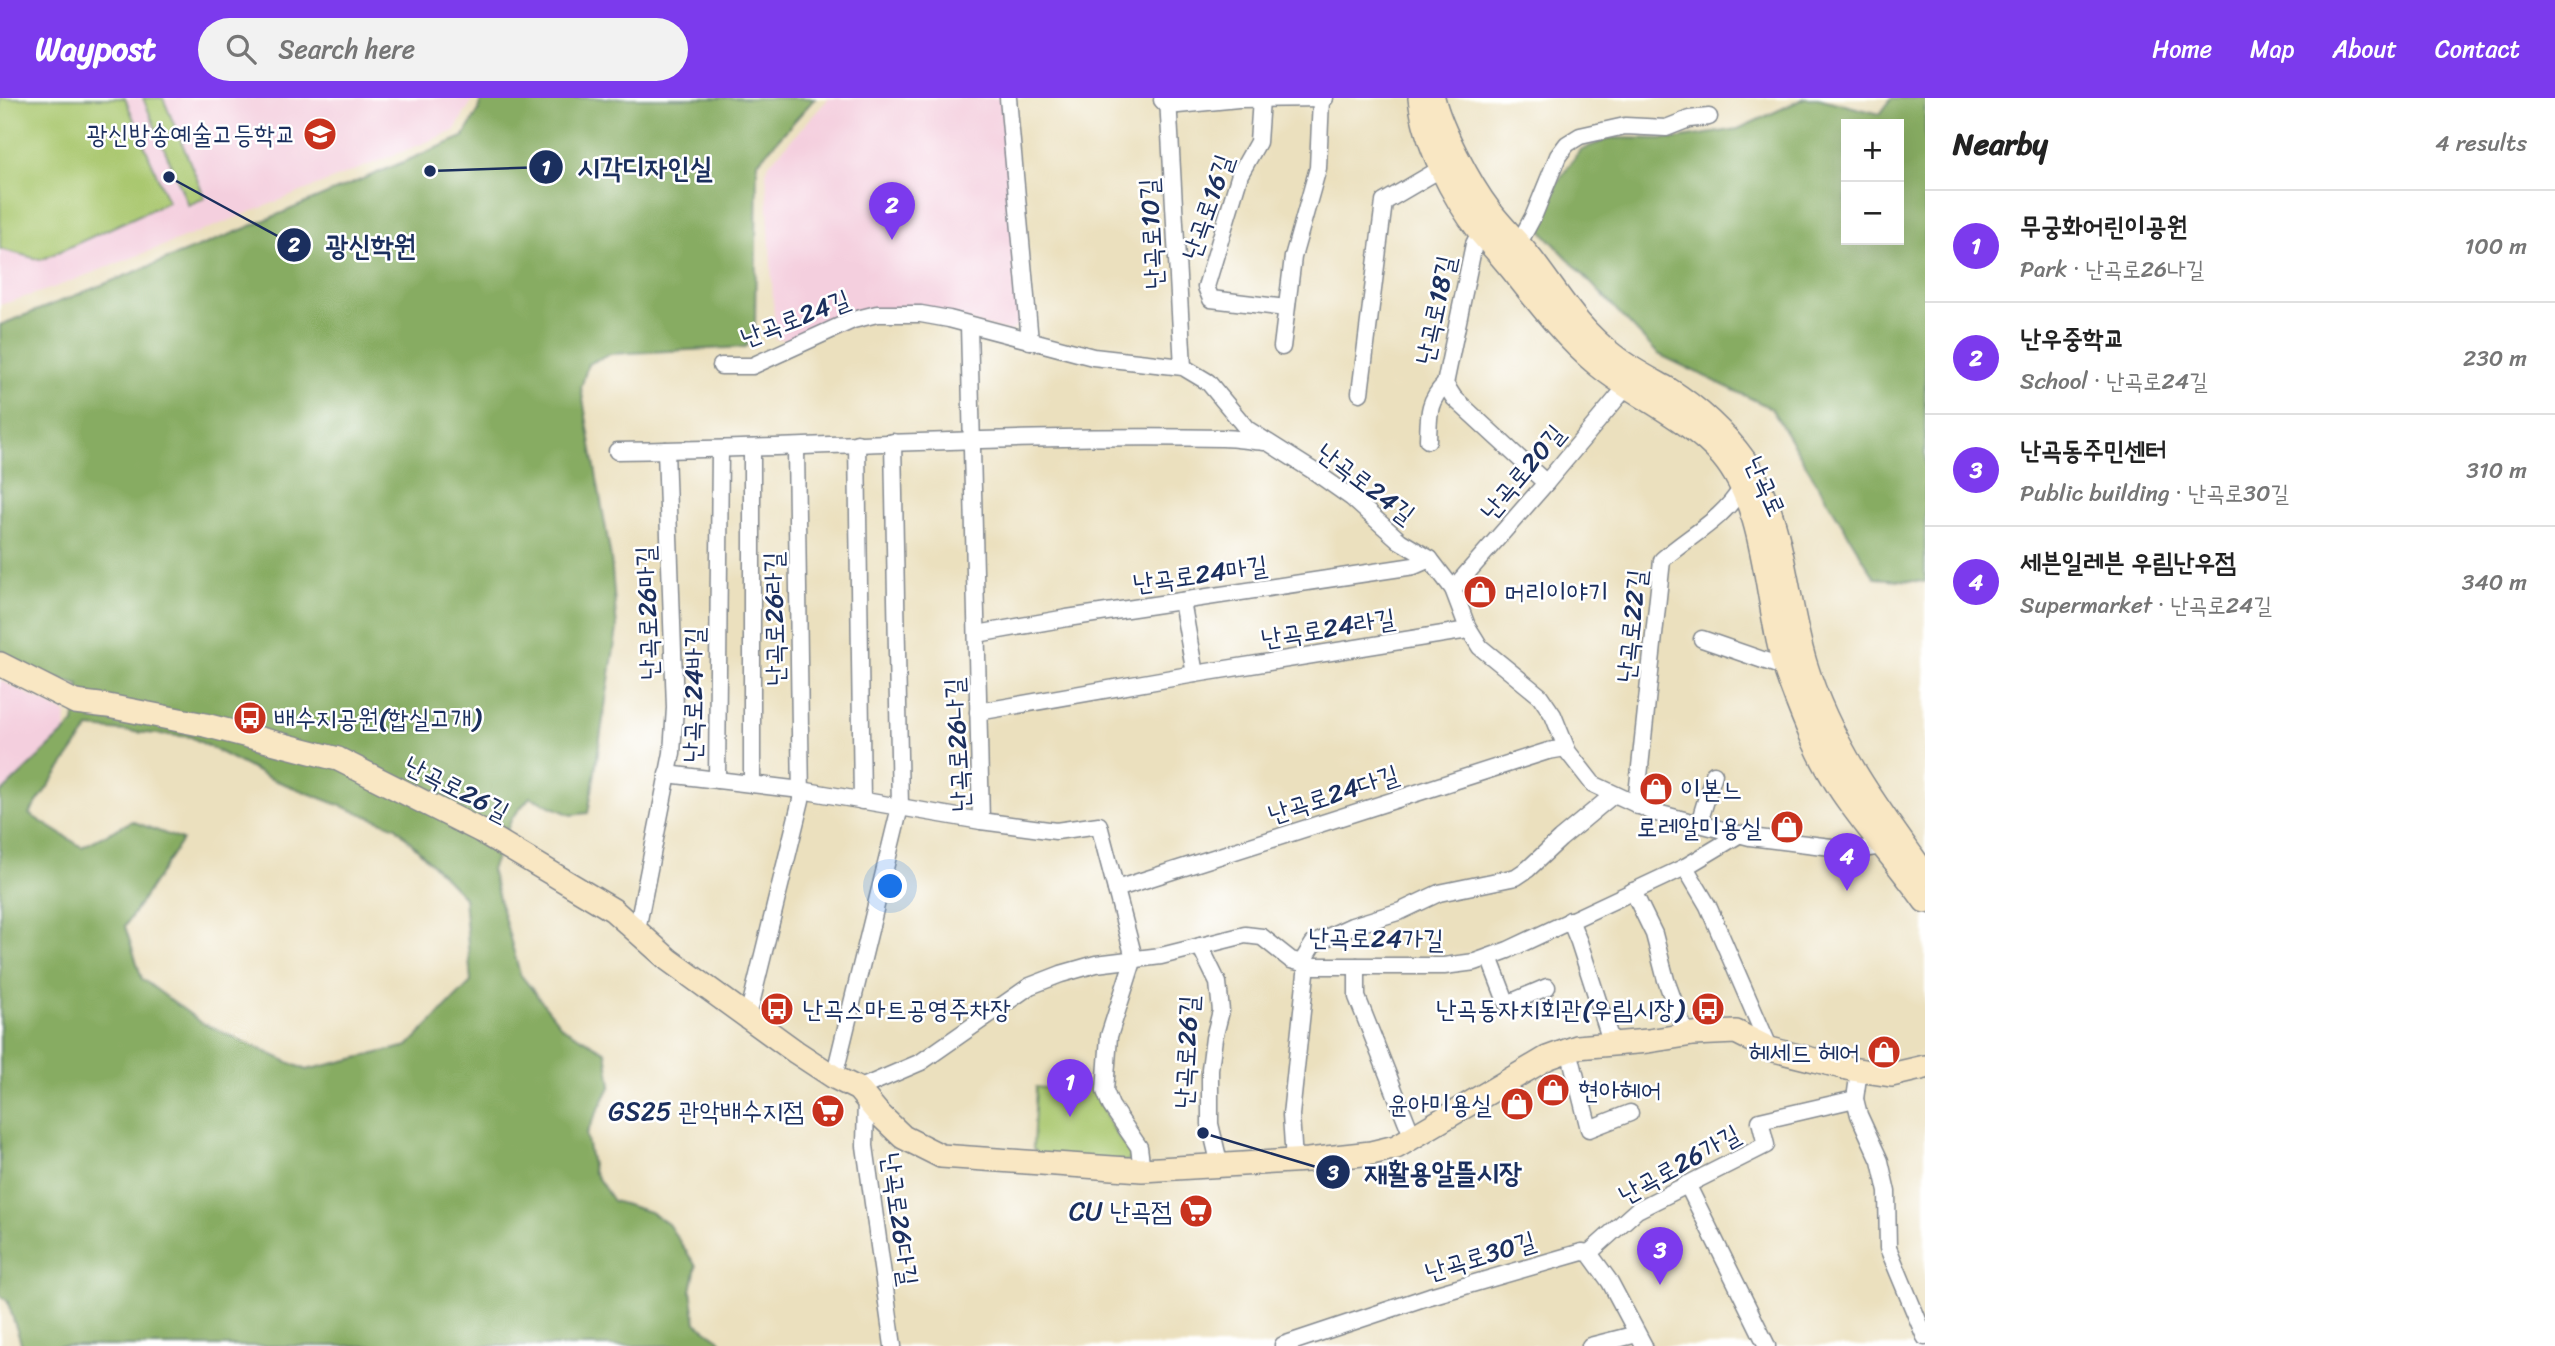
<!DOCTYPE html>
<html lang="en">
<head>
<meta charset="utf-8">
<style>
  :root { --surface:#fff; --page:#f2f2f2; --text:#222; --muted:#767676; --line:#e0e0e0; --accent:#7c3aed }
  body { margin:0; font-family:Sriracha,"Poor Story",sans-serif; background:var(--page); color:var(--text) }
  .controls { position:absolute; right:21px; top:21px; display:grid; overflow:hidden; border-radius:0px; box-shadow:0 7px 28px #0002 }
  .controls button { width:63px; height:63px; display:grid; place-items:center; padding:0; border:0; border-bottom:2px solid var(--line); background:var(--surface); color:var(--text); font:35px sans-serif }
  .you { position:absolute; left:891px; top:789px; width:24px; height:24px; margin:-18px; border:5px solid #fff; border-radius:50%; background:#1a73e8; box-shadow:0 0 0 10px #1a73e833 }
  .badge { display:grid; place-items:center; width:46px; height:46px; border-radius:50%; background:var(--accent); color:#fff; font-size:23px; font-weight:700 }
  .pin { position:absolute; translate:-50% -58px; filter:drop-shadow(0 2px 4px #0008) }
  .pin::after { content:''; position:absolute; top:37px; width:24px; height:21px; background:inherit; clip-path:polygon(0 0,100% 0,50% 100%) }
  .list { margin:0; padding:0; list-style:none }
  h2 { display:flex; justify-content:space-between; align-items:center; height:91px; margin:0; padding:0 28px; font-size:30px }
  h2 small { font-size:23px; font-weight:400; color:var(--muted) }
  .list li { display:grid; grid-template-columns:46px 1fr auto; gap:21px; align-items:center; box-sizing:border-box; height:112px; padding:0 28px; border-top:2px solid var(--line) }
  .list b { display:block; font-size:26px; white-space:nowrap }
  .list p { margin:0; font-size:23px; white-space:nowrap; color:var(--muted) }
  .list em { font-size:23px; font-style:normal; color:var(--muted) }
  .icon { flex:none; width:38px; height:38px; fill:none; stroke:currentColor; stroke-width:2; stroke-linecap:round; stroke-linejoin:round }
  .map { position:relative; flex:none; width:1925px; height:1248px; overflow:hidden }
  header { display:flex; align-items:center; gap:42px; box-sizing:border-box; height:98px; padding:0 35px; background:var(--accent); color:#fff }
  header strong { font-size:33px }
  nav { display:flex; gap:38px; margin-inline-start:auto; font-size:24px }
  .search { width:490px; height:63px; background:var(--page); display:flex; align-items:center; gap:18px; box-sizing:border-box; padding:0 24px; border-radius:38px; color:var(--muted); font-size:26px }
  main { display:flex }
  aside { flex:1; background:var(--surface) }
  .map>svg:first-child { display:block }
</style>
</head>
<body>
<header>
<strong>Waypost</strong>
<div class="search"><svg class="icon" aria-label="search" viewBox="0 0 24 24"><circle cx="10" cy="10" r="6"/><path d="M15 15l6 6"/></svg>Search here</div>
<nav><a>Home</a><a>Map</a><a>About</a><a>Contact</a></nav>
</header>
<main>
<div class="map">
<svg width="1925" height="1248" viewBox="0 0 1925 1248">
  <rect width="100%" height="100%" fill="#fff"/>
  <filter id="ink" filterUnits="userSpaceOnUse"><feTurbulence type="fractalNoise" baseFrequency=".0143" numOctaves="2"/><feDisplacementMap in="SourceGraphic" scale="14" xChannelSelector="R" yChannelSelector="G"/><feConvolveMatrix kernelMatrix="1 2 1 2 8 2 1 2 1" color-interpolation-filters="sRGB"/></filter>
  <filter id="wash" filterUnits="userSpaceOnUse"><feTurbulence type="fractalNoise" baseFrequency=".00686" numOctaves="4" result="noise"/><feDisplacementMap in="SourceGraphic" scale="28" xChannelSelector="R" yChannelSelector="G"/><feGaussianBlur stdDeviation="1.57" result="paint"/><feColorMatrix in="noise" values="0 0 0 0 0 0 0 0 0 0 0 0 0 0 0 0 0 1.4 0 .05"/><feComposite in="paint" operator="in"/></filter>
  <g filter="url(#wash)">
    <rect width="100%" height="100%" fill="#ebe0be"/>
    <g fill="#f4cfde">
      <polygon points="0,0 474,0 454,33 223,125 53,190 0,207"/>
      <polygon points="829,0 1002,0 1022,217 1019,226 1011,234 920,211 794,242 775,241 766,74 768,67"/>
      <polygon points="0,582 66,615 65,636 0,695"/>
    </g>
    <g fill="#aac870" stroke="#627c67" stroke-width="2">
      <polygon points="0,0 125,0 168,104 41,162 0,151"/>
      <polygon points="143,0 163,0 205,100 188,107"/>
      <polygon points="1094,986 1109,1025 1132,1058 1128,1064 1038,1057 1033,1050 1036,989 1074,993"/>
    </g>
    <g fill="#87ac62" stroke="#516e60" stroke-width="2" fill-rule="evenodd">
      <path d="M 481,0 L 815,0 L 757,65 L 755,230 L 746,249 L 610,256 L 588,266 L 581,290 L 611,460 L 617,531 L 592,693 L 588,715 L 571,717 L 530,699 L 512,720 L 491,772 L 520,876 L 562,929 L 606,954 L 611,987 L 586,1036 L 593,1073 L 613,1103 L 650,1114 L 668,1126 L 696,1168 L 691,1193 L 696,1225 L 719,1241 L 724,1248 L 22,1248 L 7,1202 L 0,1198 L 0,696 L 74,625 L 79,587 L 39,576 L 0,551 L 0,227 L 234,135 L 463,39 L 479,12 ZM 89,630 L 191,639 L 269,680 L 396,729 L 464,799 L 471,884 L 408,948 L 306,972 L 202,925 L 142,881 L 125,828 L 182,742 L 132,723 L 82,749 L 29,716 Z"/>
      <path d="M 1805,0 L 1818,0 L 1880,16 L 1892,0 L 1925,0 L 1925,484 L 1875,480 L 1771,310 L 1658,256 L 1539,130 L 1557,85 L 1580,52 L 1611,40 L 1675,41 L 1738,31 ZM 1899,26 L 1899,142 L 1846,142 L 1846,26 Z"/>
    </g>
  </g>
  <g filter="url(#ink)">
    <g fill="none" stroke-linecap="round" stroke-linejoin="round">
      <defs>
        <g id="street">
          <polyline points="1008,0 1030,243"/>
          <polyline points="1168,0 1183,269"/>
          <polyline points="1261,1 1258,44 1240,76 1206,189 1211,201 1286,210"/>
          <polyline points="1162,2 1168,8 1238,1 1325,0"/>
          <polyline points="1480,134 1474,146 1445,286 1454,300 1546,385"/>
          <polyline points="1519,145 1534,117 1558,58 1567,46 1580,38 1625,28 1666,30 1689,21 1709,19"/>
          <polyline points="969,227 981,723 1056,733 1099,727 1134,860 1109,938 1105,993 1111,1008 1139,1049 1142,1072"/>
          <polyline points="1282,249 1293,159 1318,70 1321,1"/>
          <polyline points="721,268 752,268 853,222 877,216 921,216 949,221 1093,259 1183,269 1208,284 1247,331 1315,374 1352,400 1400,443 1430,461 1453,491 1467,528 1480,549 1540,598 1553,617 1568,654 1593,686 1653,714 1750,739 1856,752 1882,748 1888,744"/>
          <polyline points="1360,295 1384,104 1442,70"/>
          <path d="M 1428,342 C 1429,318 1427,304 1445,286"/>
          <polyline points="857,345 862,703"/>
          <path d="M 617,353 C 819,350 1020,336 1222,340 C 1236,340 1250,343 1264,344"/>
          <polyline points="1453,491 1546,385 1627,288"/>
          <polyline points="1182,503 1195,576"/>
          <polyline points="977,536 1067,520 1414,468 1430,461"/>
          <polyline points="1702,541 1786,570"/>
          <polyline points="978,614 1195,576 1462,533 1467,528"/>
          <polyline points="667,676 801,692 981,723"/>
          <polyline points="717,682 720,351"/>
          <polyline points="752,686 752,350"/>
          <path d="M 1638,708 L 1637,697 L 1662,462 C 1690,437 1723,422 1742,389"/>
          <polyline points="1699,725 1714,676"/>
          <polyline points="1685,769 1708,808 1770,951"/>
          <polyline points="1116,791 1548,653 1566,650"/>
          <polyline points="1633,793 1654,836 1666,882 1686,937"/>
          <polyline points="1570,822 1579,844 1612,946"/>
          <polyline points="637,832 672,655 675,610 666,352"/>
          <polyline points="1200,848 1218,885 1221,913 1214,940 1210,971 1210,1026 1220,1068"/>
          <polyline points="1489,859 1507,906 1547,889"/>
          <polyline points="1302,864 1313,846 1352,828 1401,813 1439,795 1516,779 1528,771 1560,741 1613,697"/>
          <polyline points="1357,868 1357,899 1413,1040"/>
          <polyline points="748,918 801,702 796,350"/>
          <polyline points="1569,952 1589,1031 1630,1015"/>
          <polyline points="1859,972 1855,1001 1859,1017 1880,1063 1887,1094 1888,1150 1925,1239"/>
          <polyline points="834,979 900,709 893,344"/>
          <polyline points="858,991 921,964 1030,888 1061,876 1096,866 1161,858 1245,837 1262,839 1291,862 1314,868 1444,868 1475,864 1508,852 1685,769 1740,736"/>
          <polyline points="866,1000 865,1048 893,1248"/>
          <polyline points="1294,1063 1291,1017 1307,866"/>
          <polyline points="1687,1086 1767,1248"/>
          <polyline points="1589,1155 1637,1112 1766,1047 1760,1023 1855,1001"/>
          <polyline points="1283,1247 1430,1198 1582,1154 1589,1155 1610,1184 1644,1248"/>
          <polyline points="1590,1248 1637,1236"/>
        </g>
        <g id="secondary">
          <path d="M 1420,0 C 1425,45 1452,98 1480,134 C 1491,147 1503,160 1514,174 C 1540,207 1566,241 1599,268 C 1637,299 1690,321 1722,358 C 1771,416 1764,516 1790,584 C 1804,622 1819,660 1842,694 C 1868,732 1899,766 1925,803"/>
          <path d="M 1433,0 C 1441,32 1470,87 1490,113 C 1503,130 1519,145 1532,162 C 1559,197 1577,230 1614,258 C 1630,271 1650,281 1668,291 C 1698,310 1724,334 1745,363 C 1785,421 1785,500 1805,565 C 1829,644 1877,710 1925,776"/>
          <polyline points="0,566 75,604 108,608 205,627 338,661 481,733 613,812 669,862 796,954 834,979 858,991 878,1015 903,1039 941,1058 1142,1072 1308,1062 1371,1055 1396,1049 1547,960 1577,949 1648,943 1693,936 1736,934 1770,951 1851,971 1891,977 1925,969"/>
        </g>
      </defs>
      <use href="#street" stroke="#83888e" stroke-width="19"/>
      <use href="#secondary" stroke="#83888e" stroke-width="26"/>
      <use href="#street" stroke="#fff" stroke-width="16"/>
      <use href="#secondary" stroke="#f9e7c3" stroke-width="23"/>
    </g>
  </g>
  <defs>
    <symbol id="school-disc" viewBox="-11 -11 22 22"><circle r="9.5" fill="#c8321e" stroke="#fff"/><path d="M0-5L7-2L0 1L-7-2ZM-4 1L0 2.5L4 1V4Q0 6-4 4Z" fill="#fff"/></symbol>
    <symbol id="shop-disc" viewBox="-11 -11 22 22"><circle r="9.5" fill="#c8321e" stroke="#fff"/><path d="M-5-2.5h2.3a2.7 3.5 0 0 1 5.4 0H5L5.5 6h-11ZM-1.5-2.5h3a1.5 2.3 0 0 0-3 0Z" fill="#fff"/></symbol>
    <symbol id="bus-disc" viewBox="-11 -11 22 22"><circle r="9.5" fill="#c8321e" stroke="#fff"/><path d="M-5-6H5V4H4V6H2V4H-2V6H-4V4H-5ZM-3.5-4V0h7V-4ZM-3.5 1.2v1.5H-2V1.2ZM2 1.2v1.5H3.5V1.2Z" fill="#fff"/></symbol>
    <symbol id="supermarket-disc" viewBox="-11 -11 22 22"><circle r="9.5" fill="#c8321e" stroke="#fff"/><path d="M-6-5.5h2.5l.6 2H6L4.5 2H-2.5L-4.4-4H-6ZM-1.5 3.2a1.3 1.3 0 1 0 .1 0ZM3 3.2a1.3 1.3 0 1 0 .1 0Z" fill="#fff"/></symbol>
  </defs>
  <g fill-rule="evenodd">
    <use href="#school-disc" x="301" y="17" width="38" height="38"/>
    <use href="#shop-disc" x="1461" y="475" width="38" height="38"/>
    <use href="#bus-disc" x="231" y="601" width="38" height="38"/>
    <use href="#shop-disc" x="1637" y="672" width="38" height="38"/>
    <use href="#shop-disc" x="1768" y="710" width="38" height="38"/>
    <use href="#bus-disc" x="758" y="892" width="38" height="38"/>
    <use href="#bus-disc" x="1689" y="892" width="38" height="38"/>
    <use href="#shop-disc" x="1865" y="935" width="38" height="38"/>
    <use href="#shop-disc" x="1534" y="973" width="38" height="38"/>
    <use href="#shop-disc" x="1498" y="987" width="38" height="38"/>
    <use href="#supermarket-disc" x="809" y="994" width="38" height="38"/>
    <use href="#supermarket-disc" x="1177" y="1094" width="38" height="38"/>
  </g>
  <g text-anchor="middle" stroke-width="5" stroke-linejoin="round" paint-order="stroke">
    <g font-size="26" fill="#1b2f5e" stroke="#fff" text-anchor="end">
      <text x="296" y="45">광신방송예술고등학교</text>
      <text x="1504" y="503" text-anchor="start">머리이야기</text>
      <text x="274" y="629" text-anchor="start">배수지공원(합실고개)</text>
      <text x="1680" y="700" text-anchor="start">이본느</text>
      <text x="1762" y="738">로레알미용실</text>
      <text x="802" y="920" text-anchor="start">난곡스마트공영주차장</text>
      <text x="1684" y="920">난곡동자치회관(우림시장)</text>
      <text x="1860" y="963">헤세드 헤어</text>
      <text x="1578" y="1001" text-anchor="start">현아헤어</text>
      <text x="1492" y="1015">윤아미용실</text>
      <text x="804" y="1022">GS25 관악배수지점</text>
      <text x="1172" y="1122">CU 난곡점</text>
    </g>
    <g font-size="26" fill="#1b2f5e" stroke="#fff">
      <text transform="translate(1207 109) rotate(-71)" y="9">난곡로16길</text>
      <text transform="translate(1151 136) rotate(-93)" y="9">난곡로10길</text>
      <text transform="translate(1435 212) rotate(-78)" y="9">난곡로18길</text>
      <text transform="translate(795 220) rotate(-21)" y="9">난곡로24길</text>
      <text transform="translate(1522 374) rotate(-50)" y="9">난곡로20길</text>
      <text transform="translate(1366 385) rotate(37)" y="9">난곡로24길</text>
      <text transform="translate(1766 388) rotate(66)" y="9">난곡로</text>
      <text transform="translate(1200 476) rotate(-8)" y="9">난곡로24마길</text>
      <text transform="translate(647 515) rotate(-92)" y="9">난곡로26마길</text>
      <text transform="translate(774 521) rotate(-91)" y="9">난곡로26라길</text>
      <text transform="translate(1631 528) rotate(-84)" y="9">난곡로22길</text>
      <text transform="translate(1328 530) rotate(-9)" y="9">난곡로24라길</text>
      <text transform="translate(693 597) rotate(-89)" y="9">난곡로24바길</text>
      <text transform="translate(957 647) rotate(-93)" y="9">난곡로26나길</text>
      <text transform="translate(457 690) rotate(27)" y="9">난곡로26길</text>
      <text transform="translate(1333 696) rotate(-18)" y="9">난곡로24다길</text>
      <text transform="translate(1376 840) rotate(1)" y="9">난곡로24가길</text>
      <text transform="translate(1186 954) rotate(-87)" y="9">난곡로26길</text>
      <text transform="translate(1679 1066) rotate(-29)" y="9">난곡로26가길</text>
      <text transform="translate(900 1121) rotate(82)" y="9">난곡로26다길</text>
      <text transform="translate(1480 1158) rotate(-17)" y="9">난곡로30길</text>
    </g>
  </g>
  <path fill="none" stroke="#1b2f5e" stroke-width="2.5" d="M430 73L546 69M169 79L294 147M1203 1035L1333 1074"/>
  <g fill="#1b2f5e" stroke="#fff" stroke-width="2.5">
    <circle cx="430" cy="73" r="7"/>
    <circle cx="169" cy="79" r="7"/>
    <circle cx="1203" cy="1035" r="7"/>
    <circle cx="546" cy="69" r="18"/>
    <circle cx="294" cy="147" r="18"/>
    <circle cx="1333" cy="1074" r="18"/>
  </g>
  <g font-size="21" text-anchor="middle" font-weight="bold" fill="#fff">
    <text x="546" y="77">1</text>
    <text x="294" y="154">2</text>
    <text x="1333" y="1082">3</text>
  </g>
  <g font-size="28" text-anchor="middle" font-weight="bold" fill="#1b2f5e" stroke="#fff" stroke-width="5" stroke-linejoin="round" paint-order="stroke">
    <text x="645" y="79">시각디자인실</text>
    <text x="371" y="157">광신학원</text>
    <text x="1443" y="1084">재활용알뜰시장</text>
  </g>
</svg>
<div class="controls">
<button>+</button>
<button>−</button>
</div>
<div class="you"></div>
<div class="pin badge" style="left:1070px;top:1019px">1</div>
<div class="pin badge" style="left:892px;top:142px">2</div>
<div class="pin badge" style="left:1660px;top:1187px">3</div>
<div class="pin badge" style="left:1847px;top:793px">4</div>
</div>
<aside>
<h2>Nearby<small>4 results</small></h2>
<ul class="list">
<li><span class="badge">1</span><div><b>무궁화어린이공원</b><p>Park · 난곡로26나길</p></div><em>100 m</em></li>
<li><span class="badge">2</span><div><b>난우중학교</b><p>School · 난곡로24길</p></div><em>230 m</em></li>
<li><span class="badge">3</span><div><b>난곡동주민센터</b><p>Public building · 난곡로30길</p></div><em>310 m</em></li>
<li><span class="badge">4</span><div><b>세븐일레븐 우림난우점</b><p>Supermarket · 난곡로24길</p></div><em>340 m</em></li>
</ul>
</aside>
</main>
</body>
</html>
